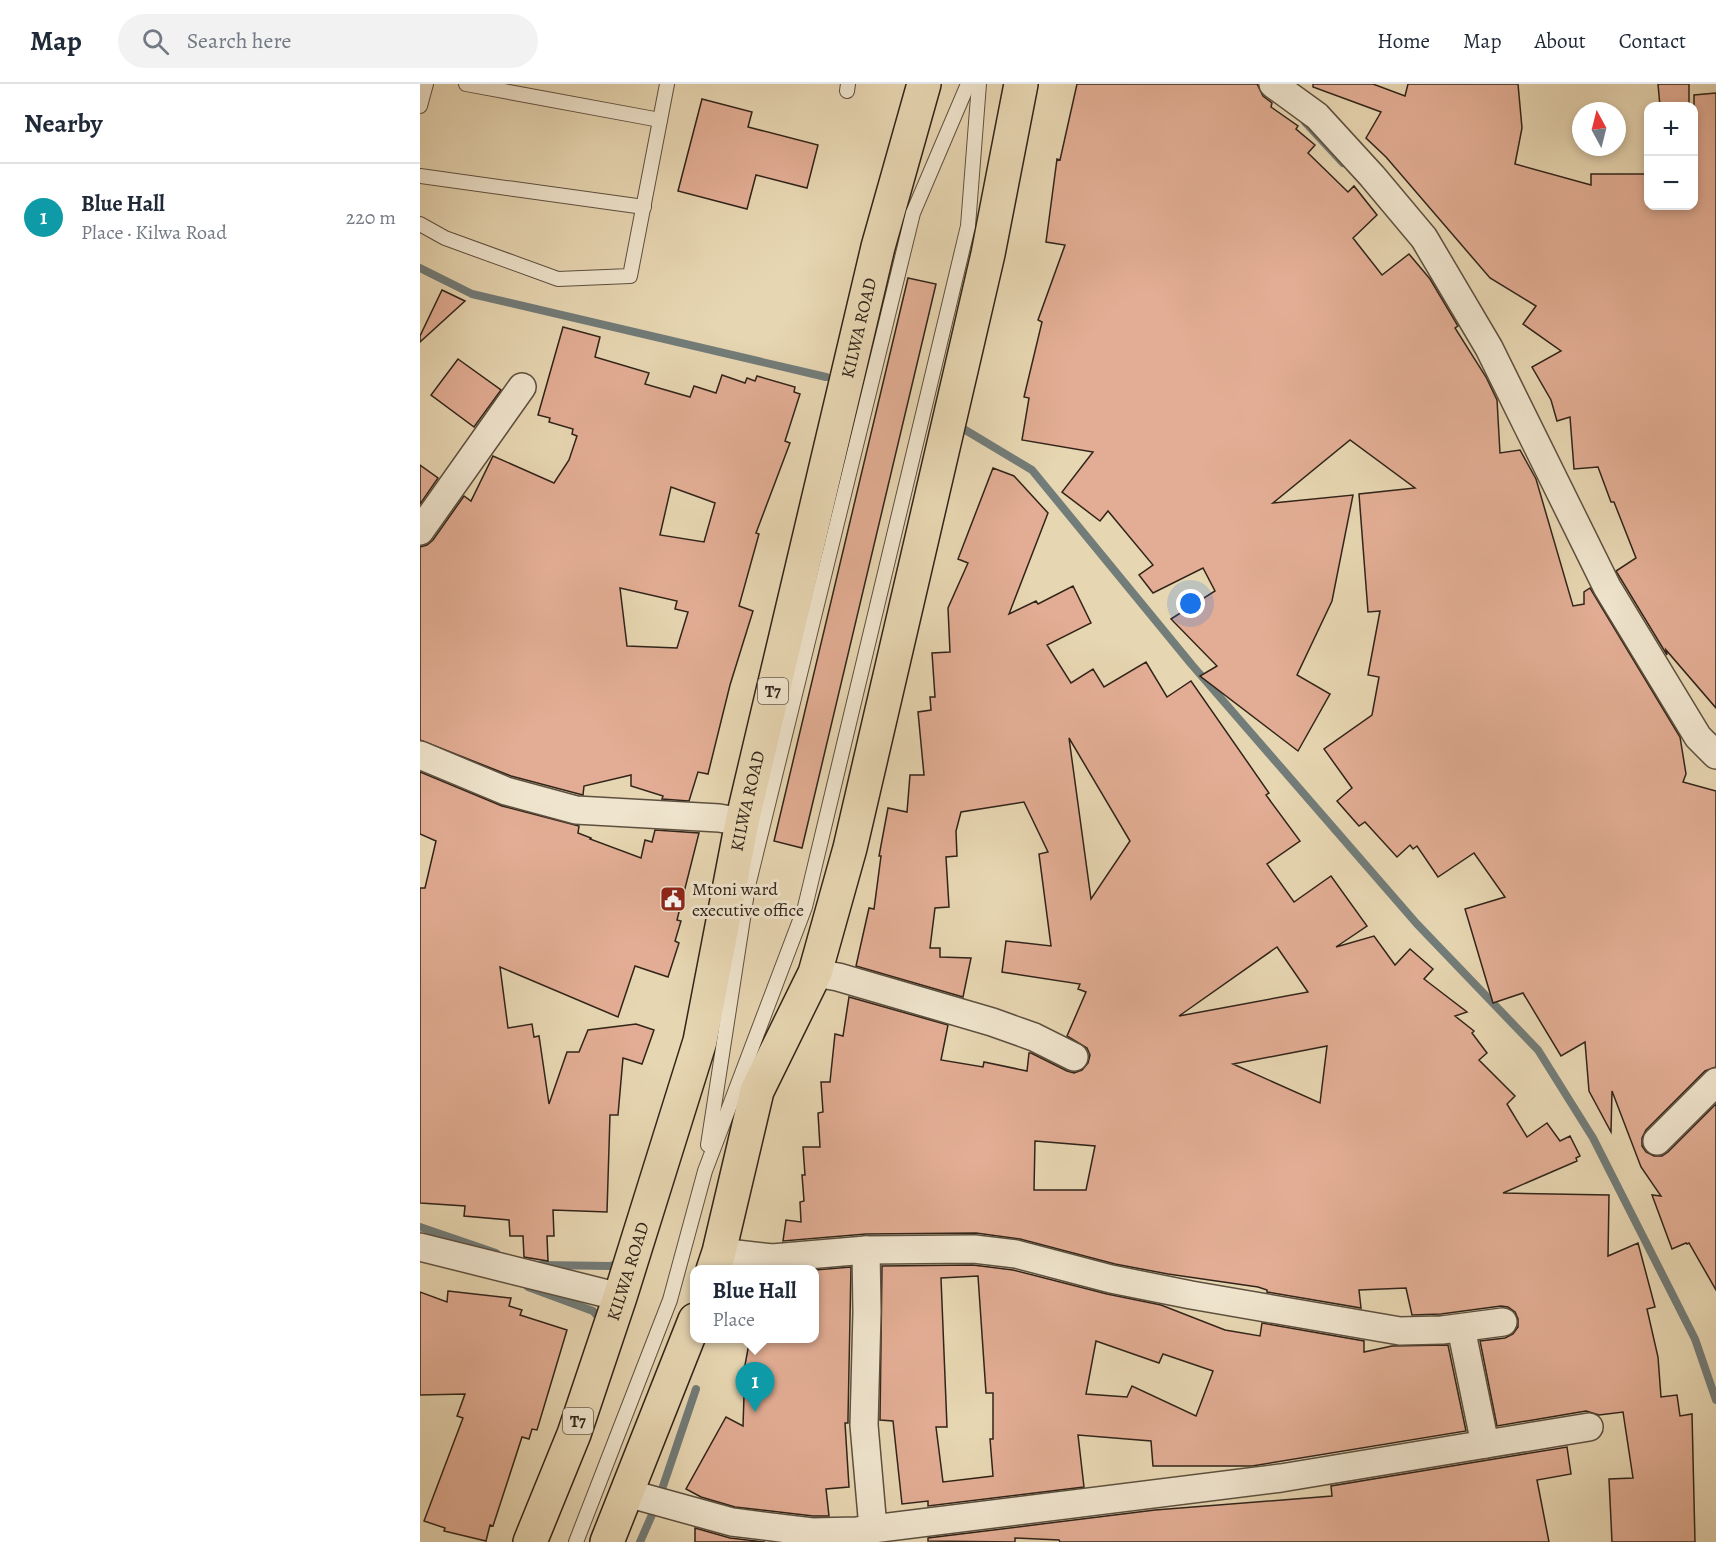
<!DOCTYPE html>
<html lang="en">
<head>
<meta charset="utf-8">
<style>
  :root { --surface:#fff; --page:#f2f2f3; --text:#1f2937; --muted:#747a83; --line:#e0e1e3; --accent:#0b8043 }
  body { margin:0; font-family:Alegreya,serif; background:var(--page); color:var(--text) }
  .controls { position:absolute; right:18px; top:18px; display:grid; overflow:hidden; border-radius:12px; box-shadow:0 3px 9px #0003 }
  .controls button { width:54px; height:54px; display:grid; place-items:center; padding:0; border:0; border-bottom:2px solid var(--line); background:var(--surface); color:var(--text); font:30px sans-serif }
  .compass { position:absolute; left:1152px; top:18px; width:54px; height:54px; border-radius:50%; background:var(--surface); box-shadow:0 3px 9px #0003; rotate:353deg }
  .you { position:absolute; left:771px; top:520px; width:21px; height:21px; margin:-15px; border:4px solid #fff; border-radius:50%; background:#1a73e8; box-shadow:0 0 0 9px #1a73e833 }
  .badge { display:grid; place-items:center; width:39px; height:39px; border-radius:50%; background:var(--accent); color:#fff; font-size:20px; font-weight:700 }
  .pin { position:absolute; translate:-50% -50px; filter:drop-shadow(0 2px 3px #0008) }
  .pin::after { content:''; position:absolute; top:32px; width:21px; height:18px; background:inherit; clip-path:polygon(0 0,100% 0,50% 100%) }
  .popup { position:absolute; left:270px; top:1181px; width:129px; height:78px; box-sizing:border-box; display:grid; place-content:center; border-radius:12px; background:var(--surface); filter:drop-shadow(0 2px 4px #0005); font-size:20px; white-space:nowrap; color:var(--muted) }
  .popup b { font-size:22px; color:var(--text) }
  .popup::after { content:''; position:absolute; left:50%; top:100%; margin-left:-12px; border:12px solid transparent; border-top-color:var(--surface) }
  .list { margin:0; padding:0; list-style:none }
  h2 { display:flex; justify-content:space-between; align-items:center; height:78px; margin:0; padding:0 24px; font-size:26px }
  h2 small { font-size:20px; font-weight:400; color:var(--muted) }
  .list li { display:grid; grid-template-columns:39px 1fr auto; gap:18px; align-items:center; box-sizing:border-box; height:108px; padding:0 24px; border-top:2px solid var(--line) }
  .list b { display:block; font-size:22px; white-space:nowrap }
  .list p { margin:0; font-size:20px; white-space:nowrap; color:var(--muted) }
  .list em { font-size:20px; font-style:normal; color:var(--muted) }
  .icon { flex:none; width:33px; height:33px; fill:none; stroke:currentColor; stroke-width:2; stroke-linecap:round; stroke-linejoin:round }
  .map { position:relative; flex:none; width:1296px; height:1458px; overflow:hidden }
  header { display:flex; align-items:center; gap:36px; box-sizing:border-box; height:84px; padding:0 30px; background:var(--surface); border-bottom:2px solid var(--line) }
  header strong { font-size:28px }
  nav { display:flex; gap:33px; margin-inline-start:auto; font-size:21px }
  .search { width:420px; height:54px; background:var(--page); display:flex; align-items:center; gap:15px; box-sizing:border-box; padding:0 21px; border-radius:33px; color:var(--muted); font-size:22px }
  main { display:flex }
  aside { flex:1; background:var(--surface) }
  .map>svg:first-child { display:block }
</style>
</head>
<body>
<header>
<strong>Map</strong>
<div class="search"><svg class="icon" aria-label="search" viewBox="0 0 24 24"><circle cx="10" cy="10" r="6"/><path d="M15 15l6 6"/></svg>Search here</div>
<nav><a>Home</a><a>Map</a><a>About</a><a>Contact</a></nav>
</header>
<main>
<aside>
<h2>Nearby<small></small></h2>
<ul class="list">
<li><span class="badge" style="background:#0f9aa8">1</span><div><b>Blue Hall</b><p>Place · Kilwa Road</p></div><em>220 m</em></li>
</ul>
</aside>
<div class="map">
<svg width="1296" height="1458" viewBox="0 0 1296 1458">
  <rect width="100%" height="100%" fill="#e7d6b2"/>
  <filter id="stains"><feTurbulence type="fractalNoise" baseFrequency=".00333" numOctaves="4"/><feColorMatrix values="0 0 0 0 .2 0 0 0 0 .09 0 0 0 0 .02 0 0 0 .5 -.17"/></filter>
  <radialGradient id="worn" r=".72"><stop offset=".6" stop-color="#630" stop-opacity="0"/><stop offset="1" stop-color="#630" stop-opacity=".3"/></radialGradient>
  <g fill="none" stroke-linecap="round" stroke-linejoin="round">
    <g stroke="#727c79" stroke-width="8">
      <polyline points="885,38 923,79"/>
      <polyline points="0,184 52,210 406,293"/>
      <polyline points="542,344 612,386 772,581 997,840 1118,966 1173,1054 1275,1255 1296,1316"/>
      <polyline points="0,1143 76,1169"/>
      <polyline points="120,1181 190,1182 203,1179"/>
      <polyline points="108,1203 173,1227 179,1234 177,1241"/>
      <polyline points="220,1458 238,1417 276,1305"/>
    </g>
  </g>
  <g fill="#e2ad94" stroke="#312419" stroke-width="1.5" fill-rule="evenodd">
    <polygon points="657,0 837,0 843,12 852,19 851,23 878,42 876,45 895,61 888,69 928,108 934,102 957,131 933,154 962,191 989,170 1010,195 1038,242 1035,244 1066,293 1077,316 1080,369 1100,366 1116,395 1153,522 1164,520 1164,508 1170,504 1260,653 1266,690 1263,698 1296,707 1296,983 1285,987 1226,1046 1222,1054 1222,1062 1226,1068 1234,1072 1242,1072 1248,1068 1296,1020 1296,1206 1269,1159 1267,1160 1266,1159 1252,1165 1232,1111 1241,1112 1221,1083 1192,1007 1191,1048 1169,1007 1165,958 1141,972 1103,909 1073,919 1045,825 1085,813 1054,769 1018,793 997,762 993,765 990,761 977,773 945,738 939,742 917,717 932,704 904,665 952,631 959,593 948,591 960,527 948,528 939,410 995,404 930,356 853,419 933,411 912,517 877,591 910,610 878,667 780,592 797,582 751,535 795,507 783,484 733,509 719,491 733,481 688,427 680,437 642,408 673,368 602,356 609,314 604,313 622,238 618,236 645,161 626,158 637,75 640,76"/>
    <polygon points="893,0 953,0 985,12 988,0 1098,0 1102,44 1095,80 1171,101 1171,90 1228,90 1228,122 1274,122 1274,11 1296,9 1296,624 1246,566 1247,571 1196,487 1216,474 1194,418 1191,418 1178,383 1154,385 1150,333 1137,337 1131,316 1112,283 1141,267 1103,240 1116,222 1070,194 966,73 946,54 961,28 893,3"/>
    <polygon points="1238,0 1269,0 1269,22 1240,22"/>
    <polygon points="282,15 332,28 328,43 398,61 387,104 336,91 327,125 258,107"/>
    <polygon points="488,194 516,200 382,764 354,757"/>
    <polygon points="22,206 45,217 0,258 0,252"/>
    <path d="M 143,243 L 180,253 L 175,273 L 229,289 L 225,300 L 270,313 L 274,302 L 296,309 L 302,291 L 325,299 L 327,294 L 335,297 L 337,292 L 375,303 L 374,308 L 380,310 L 365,357 L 370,359 L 336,449 L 339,450 L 319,522 L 333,527 L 310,601 L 288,690 L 278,688 L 269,717 L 242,715 L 243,712 L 211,702 L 211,691 L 164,702 L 163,711 L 159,710 L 91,692 L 0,656 L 0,463 L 7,461 L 13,456 L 44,412 L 51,417 L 73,372 L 134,399 L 149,376 L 157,352 L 152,350 L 153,345 L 129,338 L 130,334 L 118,331 ZM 251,403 L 295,419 L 284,458 L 240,451 ZM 200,504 L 257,517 L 255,525 L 268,528 L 257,564 L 207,562 Z"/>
    <polygon points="38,275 81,306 54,343 11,311"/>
    <polygon points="0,381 18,394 0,420"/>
    <path d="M 573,384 L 594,392 L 628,429 L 589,530 L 616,517 L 618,520 L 653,502 L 671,539 L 627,561 L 651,599 L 673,585 L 684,603 L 726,578 L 747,613 L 771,597 L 849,709 L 846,711 L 880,757 L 847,780 L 874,818 L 911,792 L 947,842 L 916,863 L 954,852 L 975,881 L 990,865 L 1013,885 L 1004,895 L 1047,928 L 1035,932 L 1054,947 L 1052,949 L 1067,969 L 1059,976 L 1095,1012 L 1087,1020 L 1107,1053 L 1127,1039 L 1140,1057 L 1150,1052 L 1160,1072 L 1156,1074 L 1157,1077 L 1083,1109 L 1189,1111 L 1188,1172 L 1218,1159 L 1235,1223 L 1227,1225 L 1238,1273 L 1241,1313 L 1257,1311 L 1260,1332 L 1272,1330 L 1275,1458 L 1192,1458 L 1189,1395 L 1213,1394 L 1203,1328 L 1179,1331 L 1166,1327 L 1077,1342 L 1060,1257 L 1085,1254 L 1093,1250 L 1098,1243 L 1098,1235 L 1095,1228 L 1088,1223 L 1081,1222 L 1021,1230 L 992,1231 L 986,1204 L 939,1206 L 941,1224 L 847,1208 L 847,1206 L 838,1203 L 748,1190 L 695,1180 L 600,1155 L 556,1149 L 446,1150 L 363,1157 L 366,1136 L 381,1138 L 380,1118 L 384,1117 L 382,1091 L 385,1091 L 383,1063 L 400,1063 L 398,1029 L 403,1028 L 401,998 L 410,998 L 415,950 L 423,952 L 429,913 L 528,941 L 521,976 L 563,983 L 564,978 L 607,987 L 609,969 L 611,969 L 647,987 L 654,989 L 662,986 L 668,979 L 670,971 L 667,964 L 647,952 L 666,908 L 658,905 L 660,900 L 582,888 L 586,857 L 631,862 L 619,770 L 628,768 L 604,718 L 541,728 L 536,747 L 537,772 L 526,773 L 529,823 L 515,824 L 510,864 L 520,864 L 520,873 L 551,874 L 543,913 L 436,882 L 449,824 L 454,825 L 461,772 L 459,772 L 468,724 L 487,728 L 490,691 L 504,691 L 498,628 L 511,626 L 510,613 L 515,613 L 512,569 L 530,568 L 528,524 L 548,479 L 538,475 ZM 649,654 L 710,757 L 671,815 ZM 857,863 L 888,908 L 759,932 ZM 907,962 L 900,1019 L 813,980 ZM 615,1057 L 675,1062 L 666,1106 L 614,1106 Z"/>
    <polygon points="0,688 82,722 159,742 158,749 171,754 170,755 221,774 225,756 232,758 235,746 279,749 257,836 261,837 255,857 259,859 248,893 215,882 198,933 80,883 88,944 112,940 114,953 119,952 129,1020 147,968 159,968 168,946 216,940 234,946 222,980 203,974 198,1031 190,1031 187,1128 133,1126 134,1152 127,1152 128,1177 104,1173 103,1152 90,1152 89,1136 44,1132 45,1122 0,1119 0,804 5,804 16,757 0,750"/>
    <path d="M 553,1181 L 593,1186 L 687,1210 L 741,1221 L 805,1246 L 840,1252 L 842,1239 L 944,1257 L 944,1268 L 972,1262 L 1028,1261 L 1046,1347 L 832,1382 L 733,1382 L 731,1357 L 658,1351 L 664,1403 L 508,1422 L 508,1417 L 482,1420 L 473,1337 L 460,1336 L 462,1182 ZM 558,1192 L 566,1309 L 573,1309 L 573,1355 L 570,1355 L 573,1392 L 523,1398 L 516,1343 L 527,1343 L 521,1194 ZM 676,1257 L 739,1279 L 743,1270 L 793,1287 L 776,1332 L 712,1302 L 707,1313 L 666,1310 Z"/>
    <polygon points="431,1183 428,1334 428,1339 425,1339 429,1403 406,1405 409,1432 393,1432 315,1423 281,1413 266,1405 306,1333 323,1342 325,1281 330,1254 395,1254 395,1186"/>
    <polygon points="28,1207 91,1214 89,1222 102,1226 100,1231 147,1246 117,1346 112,1345 109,1355 102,1353 73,1442 70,1441 66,1457 24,1447 25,1444 4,1437 43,1334 37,1332 45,1310 0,1311 0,1208 27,1218"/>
    <polygon points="1147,1363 1151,1390 1117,1396 1129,1458 640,1458 639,1456 595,1454 595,1458 508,1457 508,1454 735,1426 912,1412 911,1402"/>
    <polygon points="275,1444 310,1454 345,1458 275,1458"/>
  </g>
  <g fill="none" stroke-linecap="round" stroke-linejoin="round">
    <defs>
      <g id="service">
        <polyline points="46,0 240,36"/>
        <polyline points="427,7 428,0"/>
        <polyline points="0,22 6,0"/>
        <polyline points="0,92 224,123"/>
        <polyline points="0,140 25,154 138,195 210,192 247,0"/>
        <polyline points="288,1061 328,802 493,129 548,0"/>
        <polyline points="156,1458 250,1216 285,1087 385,823 548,142 559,0"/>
      </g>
      <g id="minor">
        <polyline points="853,0 897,32 952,92 1004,154 1069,264 1187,503 1278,653 1296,671"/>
        <polyline points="0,447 102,303"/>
        <polyline points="0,671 86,707 156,726 299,734 322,738"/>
        <polyline points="395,889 418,893 572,938 614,953 654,973"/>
        <polyline points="1237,1057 1296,998"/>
        <polyline points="0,1163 200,1213"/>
        <polyline points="446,1166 447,1228 444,1341 453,1444"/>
        <polyline points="299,1168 352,1174 446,1166 554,1165 596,1170 691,1195 771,1211 980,1247 1022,1246 1083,1238"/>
        <polyline points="1041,1244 1065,1360"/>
        <polyline points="207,1409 312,1438 392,1448 437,1447 861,1394 1169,1343"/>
      </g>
      <g id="trunk">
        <polyline points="293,1186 299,1168 337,1007 395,889 430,764 568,170 601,0"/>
        <path id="s1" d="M 110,1458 L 154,1350 L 200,1213 L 280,957 L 322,738 L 458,163 L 504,0"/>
        <polyline points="187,1458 275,1236"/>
      </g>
    </defs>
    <use href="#service" stroke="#5e503f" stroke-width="16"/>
    <use href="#minor" stroke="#5e503f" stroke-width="30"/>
    <use href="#trunk" stroke="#312419" stroke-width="36"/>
    <use href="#service" stroke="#efe4cd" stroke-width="14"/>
    <use href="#minor" stroke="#efe4cd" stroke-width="27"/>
    <use href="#trunk" stroke="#e7d6b2" stroke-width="33"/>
  </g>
  <defs>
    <symbol id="civic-square" viewBox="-11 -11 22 22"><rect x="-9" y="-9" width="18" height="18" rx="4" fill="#8f2418" stroke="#efe4cd"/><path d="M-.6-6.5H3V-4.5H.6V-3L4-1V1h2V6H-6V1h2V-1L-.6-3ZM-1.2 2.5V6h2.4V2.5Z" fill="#fff"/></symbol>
  </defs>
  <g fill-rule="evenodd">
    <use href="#civic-square" x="238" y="800" width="30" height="30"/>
  </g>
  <g text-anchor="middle" stroke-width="6" stroke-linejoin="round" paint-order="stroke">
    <g fill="#efe4cd" stroke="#6a5e4f" stroke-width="1.5">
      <rect x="338" y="594" width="30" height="26" rx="4.5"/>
      <rect x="143" y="1324" width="30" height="26" rx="4.5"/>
    </g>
    <g font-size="16" font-weight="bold" fill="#312419">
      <text x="353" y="613">T7</text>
      <text x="158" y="1343">T7</text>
    </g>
    <g font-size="18" fill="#312419" stroke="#efe4cd">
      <text dy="6" stroke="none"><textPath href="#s1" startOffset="1260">KILWA ROAD</textPath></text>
      <text dy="6" stroke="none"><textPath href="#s1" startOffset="774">KILWA ROAD</textPath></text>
      <text dy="6" stroke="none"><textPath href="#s1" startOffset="288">KILWA ROAD</textPath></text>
    </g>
    <g font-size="18" fill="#312419" stroke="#efe4cd" text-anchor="start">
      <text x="272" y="811">Mtoni ward<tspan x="272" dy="21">executive office</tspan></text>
    </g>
  </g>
  <rect width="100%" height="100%" filter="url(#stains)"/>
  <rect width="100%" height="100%" fill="url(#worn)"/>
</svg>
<div class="controls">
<button>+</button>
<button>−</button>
</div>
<svg class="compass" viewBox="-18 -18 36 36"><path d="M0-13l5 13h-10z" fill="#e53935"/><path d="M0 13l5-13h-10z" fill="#747a83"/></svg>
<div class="you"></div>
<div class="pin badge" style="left:335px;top:1328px;background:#0f9aa8">1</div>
<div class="popup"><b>Blue Hall</b>Place</div>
</div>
</main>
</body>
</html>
